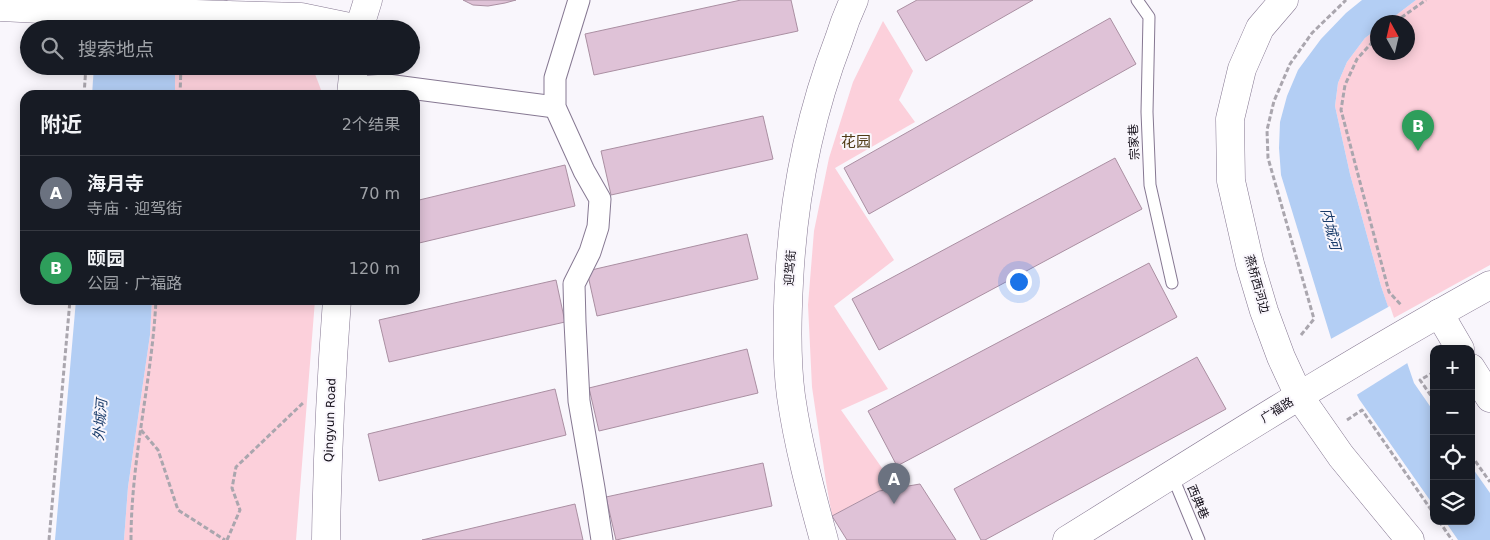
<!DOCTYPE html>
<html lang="zh">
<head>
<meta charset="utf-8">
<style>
  :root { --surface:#171b24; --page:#20242c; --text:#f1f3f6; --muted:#9ea1a6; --line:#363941; --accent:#d93025 }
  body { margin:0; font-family:"DejaVu Sans","Noto Sans SC",sans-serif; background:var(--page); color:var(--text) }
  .controls { position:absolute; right:15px; bottom:15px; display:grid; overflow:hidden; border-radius:10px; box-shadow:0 2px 12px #0003 }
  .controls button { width:45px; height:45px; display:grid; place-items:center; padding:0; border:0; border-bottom:1px solid var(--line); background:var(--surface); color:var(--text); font:25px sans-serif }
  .compass { position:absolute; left:1370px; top:15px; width:45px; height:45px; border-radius:50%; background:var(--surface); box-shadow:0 2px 12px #0003; rotate:352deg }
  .you { position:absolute; left:1018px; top:281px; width:18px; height:18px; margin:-12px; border:4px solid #fff; border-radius:50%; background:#1a73e8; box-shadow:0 0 0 8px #1a73e833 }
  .badge { display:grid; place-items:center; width:32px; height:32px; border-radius:50%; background:var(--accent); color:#fff; font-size:16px; font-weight:700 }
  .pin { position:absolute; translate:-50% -41px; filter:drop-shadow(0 1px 2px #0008) }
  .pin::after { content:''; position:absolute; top:26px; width:18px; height:15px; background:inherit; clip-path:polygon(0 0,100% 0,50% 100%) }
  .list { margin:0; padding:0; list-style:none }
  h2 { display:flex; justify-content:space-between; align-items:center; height:65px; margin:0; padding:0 20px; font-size:21px }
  h2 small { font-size:16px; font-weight:400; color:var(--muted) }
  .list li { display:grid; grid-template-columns:32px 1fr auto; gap:15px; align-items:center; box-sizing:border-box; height:75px; padding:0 20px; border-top:1px solid var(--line) }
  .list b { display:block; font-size:19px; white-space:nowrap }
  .list p { margin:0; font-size:16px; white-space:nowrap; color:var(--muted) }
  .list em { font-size:16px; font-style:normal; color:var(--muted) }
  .icon { flex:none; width:28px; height:28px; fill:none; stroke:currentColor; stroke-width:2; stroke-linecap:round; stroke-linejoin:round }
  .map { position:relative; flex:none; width:1490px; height:540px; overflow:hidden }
  .search { position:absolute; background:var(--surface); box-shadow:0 2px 12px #0003; left:20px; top:20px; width:400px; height:55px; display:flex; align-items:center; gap:12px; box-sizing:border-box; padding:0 18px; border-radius:28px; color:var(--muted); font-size:19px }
  .panel { position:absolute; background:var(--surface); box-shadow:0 2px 12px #0003; left:20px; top:90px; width:400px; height:215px; border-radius:15px }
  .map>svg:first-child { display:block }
</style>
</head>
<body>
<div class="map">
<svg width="1490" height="540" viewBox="0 0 1490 540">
  <rect width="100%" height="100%" fill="#f9f6fc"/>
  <g fill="#fcd0db">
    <polygon points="1416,0 1490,0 1490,265 1392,319 1381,286 1350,174 1335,106 1338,83 1347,62 1365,38 1377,29 1378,52 1408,52 1408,22 1387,22"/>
    <polygon points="883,21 913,71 899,100 915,122 835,168 894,260 834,306 888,389 841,410 894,485 879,491 832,516 826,482 812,387 808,305 814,231 829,158 853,82"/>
    <polygon points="175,66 307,66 315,74 323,95 175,95"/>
    <polygon points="152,300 315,300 296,540 124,540 128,487 150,335"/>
  </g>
  <g fill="#b3cef4">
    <polygon points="1362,0 1416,0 1387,22 1378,22 1377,29 1365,38 1347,62 1338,83 1335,106 1350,174 1381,286 1414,383 1434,412 1434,506 1359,399 1334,348 1281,175 1279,148 1280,122 1287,96 1298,70 1321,39 1346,13"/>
    <polygon points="94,66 175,66 175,95 92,95"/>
    <polygon points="76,300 152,300 150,335 128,487 124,540 55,540"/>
    <polygon points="1471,466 1490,493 1490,540 1458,540 1445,521 1471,521"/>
  </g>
  <polygon fill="#f9f6fc" points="1390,306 1409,362 1355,396 1331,349 1329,340"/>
  <g fill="#dfc2d7" stroke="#aa8fa2">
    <polygon points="463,0 516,0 505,3 488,6 473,5"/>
    <polygon points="741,0 791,0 798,31 594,75 585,34"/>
    <polygon points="917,0 1033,0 926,61 897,11"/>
    <polygon points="1110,18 1136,64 869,214 844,168"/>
    <polygon points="763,116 773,159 611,195 601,151"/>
    <polygon points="1115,158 1142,209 879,350 852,299"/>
    <polygon points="565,165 575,206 415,244 415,201"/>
    <polygon points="747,234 758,279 597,316 587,271"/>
    <polygon points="1149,263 1177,317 897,466 868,411"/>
    <polygon points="556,280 565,322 389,362 379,320"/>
    <polygon points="747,349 758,393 599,431 589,388"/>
    <polygon points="1197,357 1226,409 985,540 981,540 954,489"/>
    <polygon points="555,389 566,435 379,481 368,434"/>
    <polygon points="763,463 772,506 616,540 606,497"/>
    <polygon points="920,484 956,540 847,540 832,516 879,491"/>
    <polygon points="575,504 583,540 422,540"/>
  </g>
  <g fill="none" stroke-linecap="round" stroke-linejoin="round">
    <defs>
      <g id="service">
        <polyline points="1137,0 1149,17 1147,112 1150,185 1172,283"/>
        <polyline points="1172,475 1199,540"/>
      </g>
      <g id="minor">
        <polyline points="579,0 555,78 555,107 584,171 600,199 598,227 590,252 574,284 575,322 579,401 594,488 602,540"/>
        <polyline points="352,87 387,85 555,107"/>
      </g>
      <g id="tertiary">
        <polyline points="1284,0 1260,28 1242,69 1230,119 1231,181 1250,264 1264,311 1281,357 1299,396 1341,456 1410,540"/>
        <polyline points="0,7 41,9"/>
        <polyline points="227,15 301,17 359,29"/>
        <polyline points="359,29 368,0"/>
        <polyline points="351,95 354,66"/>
        <polyline points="1439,313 1460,349"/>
        <polyline points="1471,368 1490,398"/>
        <path d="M 326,540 C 327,460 331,380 337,300"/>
        <path d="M 824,540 C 811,493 798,445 791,396 C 786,359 787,320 789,283 C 793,199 809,117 839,39 C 843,26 848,13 854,0"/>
        <path d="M 1067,540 C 1207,453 1346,364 1490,285"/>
      </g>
    </defs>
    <use href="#service" stroke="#867892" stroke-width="13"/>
    <use href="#minor" stroke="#867892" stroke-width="23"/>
    <use href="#tertiary" stroke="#867892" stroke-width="29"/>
    <g stroke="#aaa6ae" stroke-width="3" stroke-dasharray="5 2.5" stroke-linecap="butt">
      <polyline points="1395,22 1426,0"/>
      <polyline points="1378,36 1357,59 1345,85 1341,110 1389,292 1402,306"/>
      <polyline points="84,95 86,66"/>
      <polyline points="180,95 181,66"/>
      <polyline points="1301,335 1314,319 1268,158 1267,130 1274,101 1290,64 1312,33 1346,0"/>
      <polyline points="1434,372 1420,380 1434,400"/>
      <polyline points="1347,420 1362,410 1434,514"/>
      <polyline points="141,430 158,450 178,510 225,540"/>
      <polyline points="1471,455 1490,482"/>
      <polyline points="1439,521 1452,540"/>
      <polyline points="49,540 70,300"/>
      <path d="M 131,540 C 131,459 152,380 156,300"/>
      <polyline points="227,540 240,510 232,488 236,467 304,402"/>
    </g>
    <use href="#service" stroke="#fff" stroke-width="11"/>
    <use href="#minor" stroke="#fff" stroke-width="21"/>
    <use href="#tertiary" stroke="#fff" stroke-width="28"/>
    <defs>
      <polyline id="tertiary-bridge" points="41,9 227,15"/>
    </defs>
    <use href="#tertiary-bridge" stroke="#867892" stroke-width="29" stroke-linecap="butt"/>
    <use href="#tertiary-bridge" stroke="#fff" stroke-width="28"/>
  </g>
  <g text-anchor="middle" stroke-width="4" stroke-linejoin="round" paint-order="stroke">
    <g font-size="12" fill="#15101a" stroke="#f9f6fc">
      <text transform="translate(1134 142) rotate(-93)" y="4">宗家巷</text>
      <text transform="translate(790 268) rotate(-86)" y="4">迎驾街</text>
      <text transform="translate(1257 284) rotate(74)" y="4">燕桥西河边</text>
      <text transform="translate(1277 410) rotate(-32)" y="4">广福路</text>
      <text transform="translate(330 420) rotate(-88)" y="4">Qingyun Road</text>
      <text transform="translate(1198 502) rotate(67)" y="4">西典巷</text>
    </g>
    <g font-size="14" font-style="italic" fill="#193b6a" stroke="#f9f6fc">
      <text transform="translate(1331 229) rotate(76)" y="5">内城河</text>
      <text transform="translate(100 420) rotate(-85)" y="5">外城河</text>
    </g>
    <g font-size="15" fill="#4f3a15" stroke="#f9f6fc">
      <text x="856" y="147">花园</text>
    </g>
  </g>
</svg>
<div class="controls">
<button>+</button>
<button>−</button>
<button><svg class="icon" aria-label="locate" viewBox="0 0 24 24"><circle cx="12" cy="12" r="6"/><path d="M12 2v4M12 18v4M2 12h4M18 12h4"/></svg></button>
<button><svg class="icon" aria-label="layers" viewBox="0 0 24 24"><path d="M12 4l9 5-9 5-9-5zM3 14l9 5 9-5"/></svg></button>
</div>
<svg class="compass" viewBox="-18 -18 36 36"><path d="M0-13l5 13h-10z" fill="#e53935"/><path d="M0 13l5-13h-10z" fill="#9ea1a6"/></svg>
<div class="you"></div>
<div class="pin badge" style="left:894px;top:504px;background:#6b7280">A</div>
<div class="pin badge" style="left:1418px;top:151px;background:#2e9e5b">B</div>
<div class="search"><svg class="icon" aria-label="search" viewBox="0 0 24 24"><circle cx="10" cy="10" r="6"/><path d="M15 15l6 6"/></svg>搜索地点</div>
<section class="panel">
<h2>附近<small>2个结果</small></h2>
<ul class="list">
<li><span class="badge" style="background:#6b7280">A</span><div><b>海月寺</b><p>寺庙 · 迎驾街</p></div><em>70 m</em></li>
<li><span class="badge" style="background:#2e9e5b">B</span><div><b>颐园</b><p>公园 · 广福路</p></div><em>120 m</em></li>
</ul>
</section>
</div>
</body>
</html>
